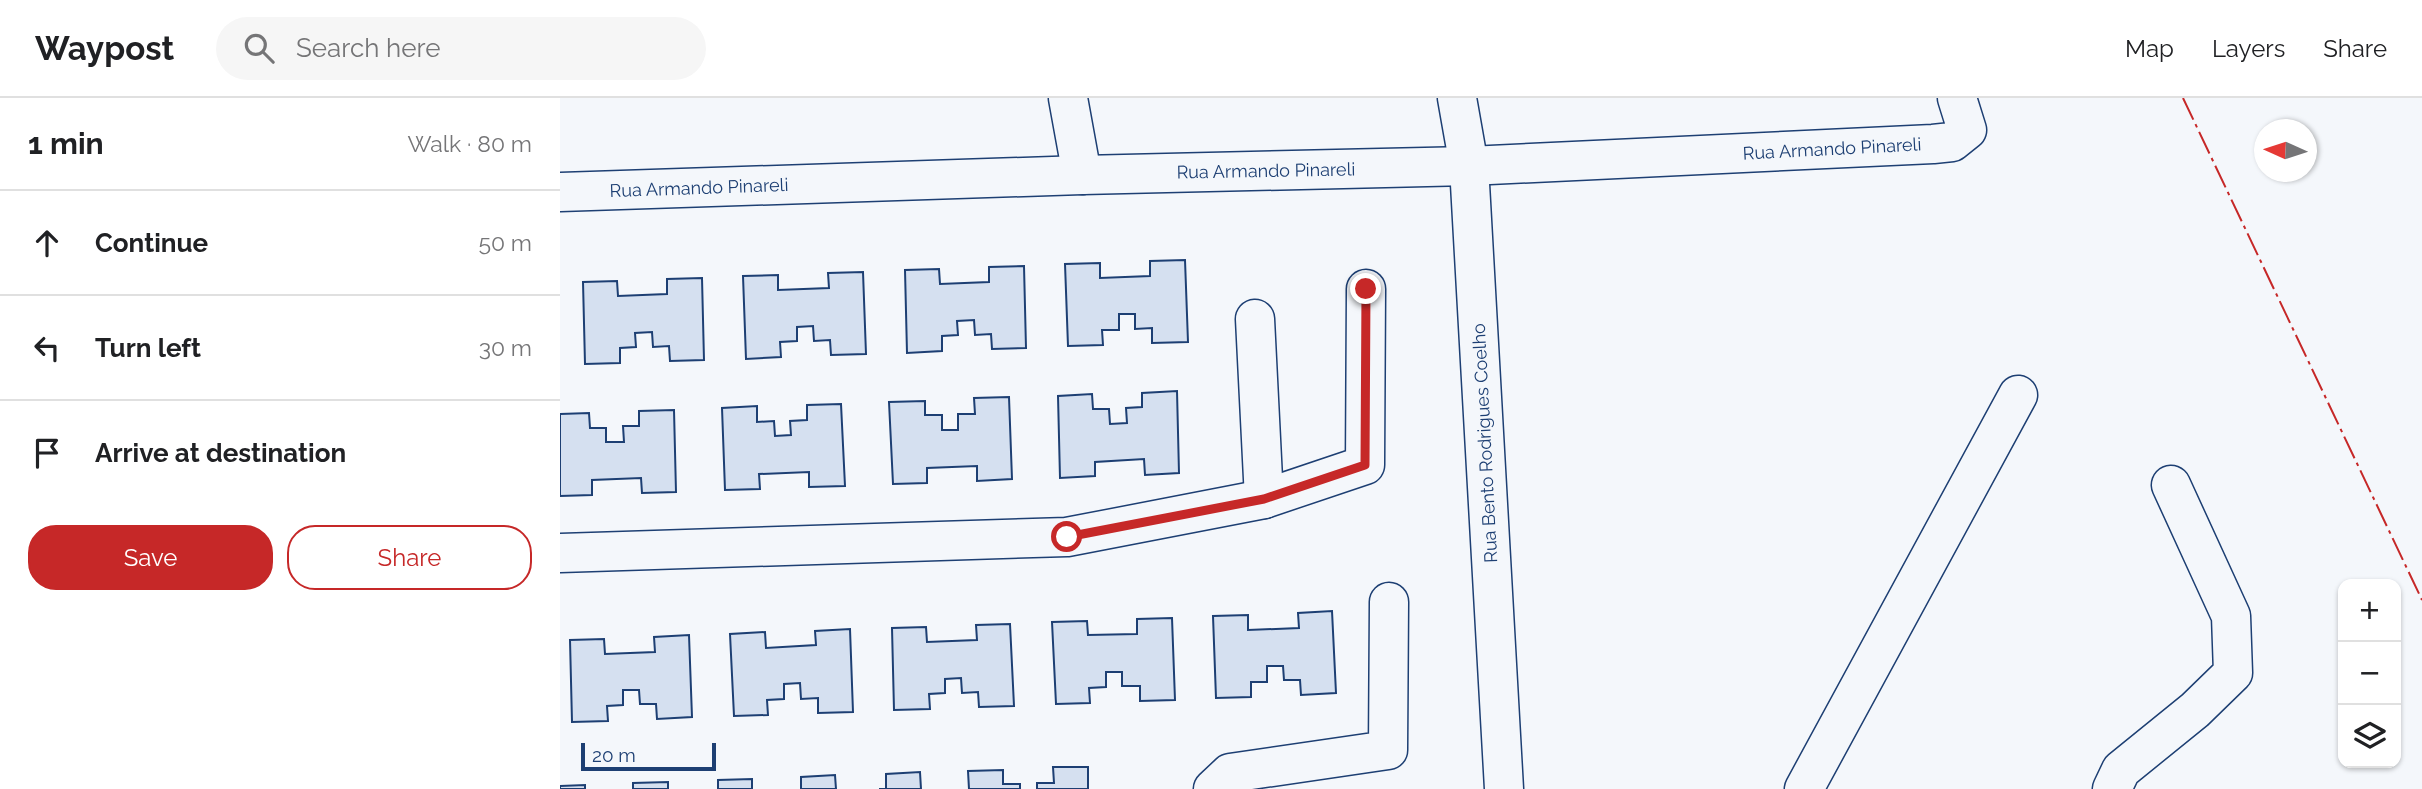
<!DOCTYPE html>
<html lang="en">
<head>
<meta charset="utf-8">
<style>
  :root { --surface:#fff; --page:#f6f6f6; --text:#202124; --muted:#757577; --line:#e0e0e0; --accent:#c62828 }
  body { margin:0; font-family:Raleway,sans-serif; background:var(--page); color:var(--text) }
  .controls { position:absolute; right:21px; bottom:21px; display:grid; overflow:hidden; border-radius:14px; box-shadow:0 2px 5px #0004 }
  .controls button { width:63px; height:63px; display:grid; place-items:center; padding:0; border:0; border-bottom:2px solid var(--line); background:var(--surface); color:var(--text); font:35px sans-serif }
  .compass { position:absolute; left:1694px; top:21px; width:63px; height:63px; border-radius:50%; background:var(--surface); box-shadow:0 2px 5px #0004; rotate:273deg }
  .scale { position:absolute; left:21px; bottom:18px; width:135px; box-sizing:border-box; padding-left:7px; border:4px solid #1d3f73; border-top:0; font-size:19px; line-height:24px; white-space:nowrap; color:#1d3f73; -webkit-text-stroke:5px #f4f7fb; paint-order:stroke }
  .stop { position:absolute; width:21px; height:21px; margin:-16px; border:5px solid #c62828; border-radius:50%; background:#fff }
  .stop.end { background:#c62828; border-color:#fff; box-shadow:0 2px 7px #0008 }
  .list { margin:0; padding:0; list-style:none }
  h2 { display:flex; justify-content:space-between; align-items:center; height:91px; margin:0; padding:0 28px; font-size:30px }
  h2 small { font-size:23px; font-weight:400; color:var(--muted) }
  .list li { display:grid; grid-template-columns:46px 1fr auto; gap:21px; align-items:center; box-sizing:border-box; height:105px; padding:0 28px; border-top:2px solid var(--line) }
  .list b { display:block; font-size:26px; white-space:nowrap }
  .list em { font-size:23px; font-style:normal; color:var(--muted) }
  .actions { display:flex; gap:14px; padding:21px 28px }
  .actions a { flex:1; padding:16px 0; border:2px solid var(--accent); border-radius:28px; text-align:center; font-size:24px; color:var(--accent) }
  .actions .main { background:var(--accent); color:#fff }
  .icon { flex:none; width:38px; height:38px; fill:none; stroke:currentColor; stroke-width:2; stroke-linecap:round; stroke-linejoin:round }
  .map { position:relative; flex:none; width:1862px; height:691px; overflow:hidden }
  header { display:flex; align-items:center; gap:42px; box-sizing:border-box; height:98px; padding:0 35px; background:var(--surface); border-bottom:2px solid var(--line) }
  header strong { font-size:33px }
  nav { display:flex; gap:38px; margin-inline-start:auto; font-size:24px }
  .search { width:490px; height:63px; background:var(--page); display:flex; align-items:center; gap:18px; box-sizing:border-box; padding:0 24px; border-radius:38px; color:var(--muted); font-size:26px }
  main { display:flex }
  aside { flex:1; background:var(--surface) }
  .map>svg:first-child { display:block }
</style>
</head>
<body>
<header>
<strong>Waypost</strong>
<div class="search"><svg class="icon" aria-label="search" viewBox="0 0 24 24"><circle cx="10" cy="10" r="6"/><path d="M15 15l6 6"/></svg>Search here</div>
<nav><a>Map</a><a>Layers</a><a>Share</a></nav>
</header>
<main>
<aside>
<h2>1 min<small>Walk · 80 m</small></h2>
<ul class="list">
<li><svg class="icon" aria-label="ahead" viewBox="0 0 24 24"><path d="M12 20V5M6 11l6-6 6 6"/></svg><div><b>Continue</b></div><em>50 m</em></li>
<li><svg class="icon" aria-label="left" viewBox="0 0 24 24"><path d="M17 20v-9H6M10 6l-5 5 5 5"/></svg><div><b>Turn left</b></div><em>30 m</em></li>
<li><svg class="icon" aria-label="arrive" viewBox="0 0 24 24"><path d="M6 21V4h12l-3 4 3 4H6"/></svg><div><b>Arrive at destination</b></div></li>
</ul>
<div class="actions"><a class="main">Save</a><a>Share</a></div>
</aside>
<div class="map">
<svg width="1862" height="691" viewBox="0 0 1862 691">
  <rect width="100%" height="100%" fill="#f4f7fb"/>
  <g fill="#d5e0f0" stroke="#1d3f73" stroke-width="2">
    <polygon points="625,162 628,244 592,245 592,230 575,231 575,216 559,216 559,232 542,232 543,247 508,248 505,166 540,165 540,180 590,178 590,163"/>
    <polygon points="464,168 466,250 432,251 431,236 415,237 414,222 397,223 398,237 382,238 382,253 347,255 345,172 379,171 380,186 429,184 429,169"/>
    <polygon points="303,174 306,256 271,257 270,242 254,243 253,228 237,229 237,243 220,244 221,259 186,261 183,178 218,177 218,192 269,190 268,175"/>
    <polygon points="142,180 144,262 110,263 109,248 93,249 92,234 75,235 76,249 60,250 60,265 25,266 23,184 57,183 58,198 107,196 107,181"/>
    <polygon points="617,293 619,375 585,377 584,361 535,364 535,378 500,380 498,298 532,296 533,311 549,311 550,326 567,325 566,310 582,309 582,295"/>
    <polygon points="449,299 452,381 417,383 417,368 367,370 367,385 333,386 329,304 365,303 365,317 382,317 382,332 398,332 398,316 415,316 414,300"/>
    <polygon points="281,306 285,388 249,389 249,374 199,376 200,391 165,392 162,310 197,308 197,324 214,323 215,338 231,337 230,323 247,322 247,307"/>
    <polygon points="114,312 116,394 82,395 81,380 32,382 32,397 0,398 0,316 29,315 30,330 46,330 46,344 64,344 63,328 79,328 79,313"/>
    <polygon points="772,513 776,595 741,597 740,582 724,582 723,568 707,568 707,584 691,584 691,599 656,600 653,518 688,517 688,532 739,530 738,515"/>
    <polygon points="612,520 615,602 580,603 580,588 562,588 562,574 546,574 546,589 529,590 530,605 496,606 492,524 527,523 528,537 577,536 577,521"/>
    <polygon points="450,526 454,608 419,609 418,594 402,595 401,580 385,581 385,595 369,596 370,611 334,612 332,530 366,529 367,544 417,542 416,527"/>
    <polygon points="290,531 293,614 258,615 258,600 241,601 240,585 224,586 224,601 207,602 208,617 174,618 170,536 205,534 206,550 256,547 255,533"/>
    <polygon points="129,537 132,619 97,621 96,606 80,606 79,592 63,592 63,607 47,608 48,623 12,624 10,542 44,541 45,556 95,554 94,539"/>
    <polygon points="493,669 528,669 528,691 477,691 477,685 494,685"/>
    <polygon points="443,672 443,686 460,686 460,691 409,691 408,673"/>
    <polygon points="360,674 361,691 319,691 326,691 326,676"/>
    <polygon points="275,677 276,691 241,691 241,679"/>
    <polygon points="192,681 192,691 158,691 158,682"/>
    <polygon points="108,684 108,691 73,691 73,685"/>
    <polygon points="25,687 25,691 0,691 0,688"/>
  </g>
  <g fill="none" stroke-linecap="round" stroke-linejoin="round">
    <defs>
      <g id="minor">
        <polyline points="508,0 522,77"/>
        <polyline points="897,0 909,68 944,691"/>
        <polyline points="0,94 522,77 909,68 1373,46 1392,44 1407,32 1397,0"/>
        <polyline points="695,221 704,401"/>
        <polyline points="0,455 507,439 704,401 805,367 806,191"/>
        <polyline points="653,691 670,675 828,652 829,504"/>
        <polyline points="1244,691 1458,297"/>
        <polyline points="1552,691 1561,672 1635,612 1673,575 1671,518 1611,387"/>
      </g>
    </defs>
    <use href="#minor" stroke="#1d3f73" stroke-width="41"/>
    <use href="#minor" stroke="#f4f7fb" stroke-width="38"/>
    <polyline stroke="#c62828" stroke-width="2" stroke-dasharray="24 5 3.5 5" stroke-linecap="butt" points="1623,0 1862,502"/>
  </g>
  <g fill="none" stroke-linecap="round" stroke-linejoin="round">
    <polyline stroke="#c62828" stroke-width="9" points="507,439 704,401 805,367 806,191"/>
  </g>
  <g text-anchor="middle" stroke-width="5" stroke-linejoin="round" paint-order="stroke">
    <g font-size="18" fill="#1d3f73" stroke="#f4f7fb">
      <text transform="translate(1272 51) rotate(-3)" y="6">Rua Armando Pinareli</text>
      <text transform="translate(706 73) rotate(-1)" y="6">Rua Armando Pinareli</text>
      <text transform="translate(139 90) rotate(-2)" y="6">Rua Armando Pinareli</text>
      <text transform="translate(925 345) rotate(-93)" y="6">Rua Bento Rodrigues Coelho</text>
    </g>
  </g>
</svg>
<div class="controls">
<button>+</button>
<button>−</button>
<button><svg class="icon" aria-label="layers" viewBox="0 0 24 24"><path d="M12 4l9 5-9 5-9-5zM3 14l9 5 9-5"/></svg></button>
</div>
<svg class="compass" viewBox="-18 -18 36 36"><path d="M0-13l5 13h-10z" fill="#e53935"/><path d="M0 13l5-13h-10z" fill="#757577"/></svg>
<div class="scale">20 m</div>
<div class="stop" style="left:507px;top:439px"></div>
<div class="stop end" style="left:806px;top:191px"></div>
</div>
</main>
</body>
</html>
